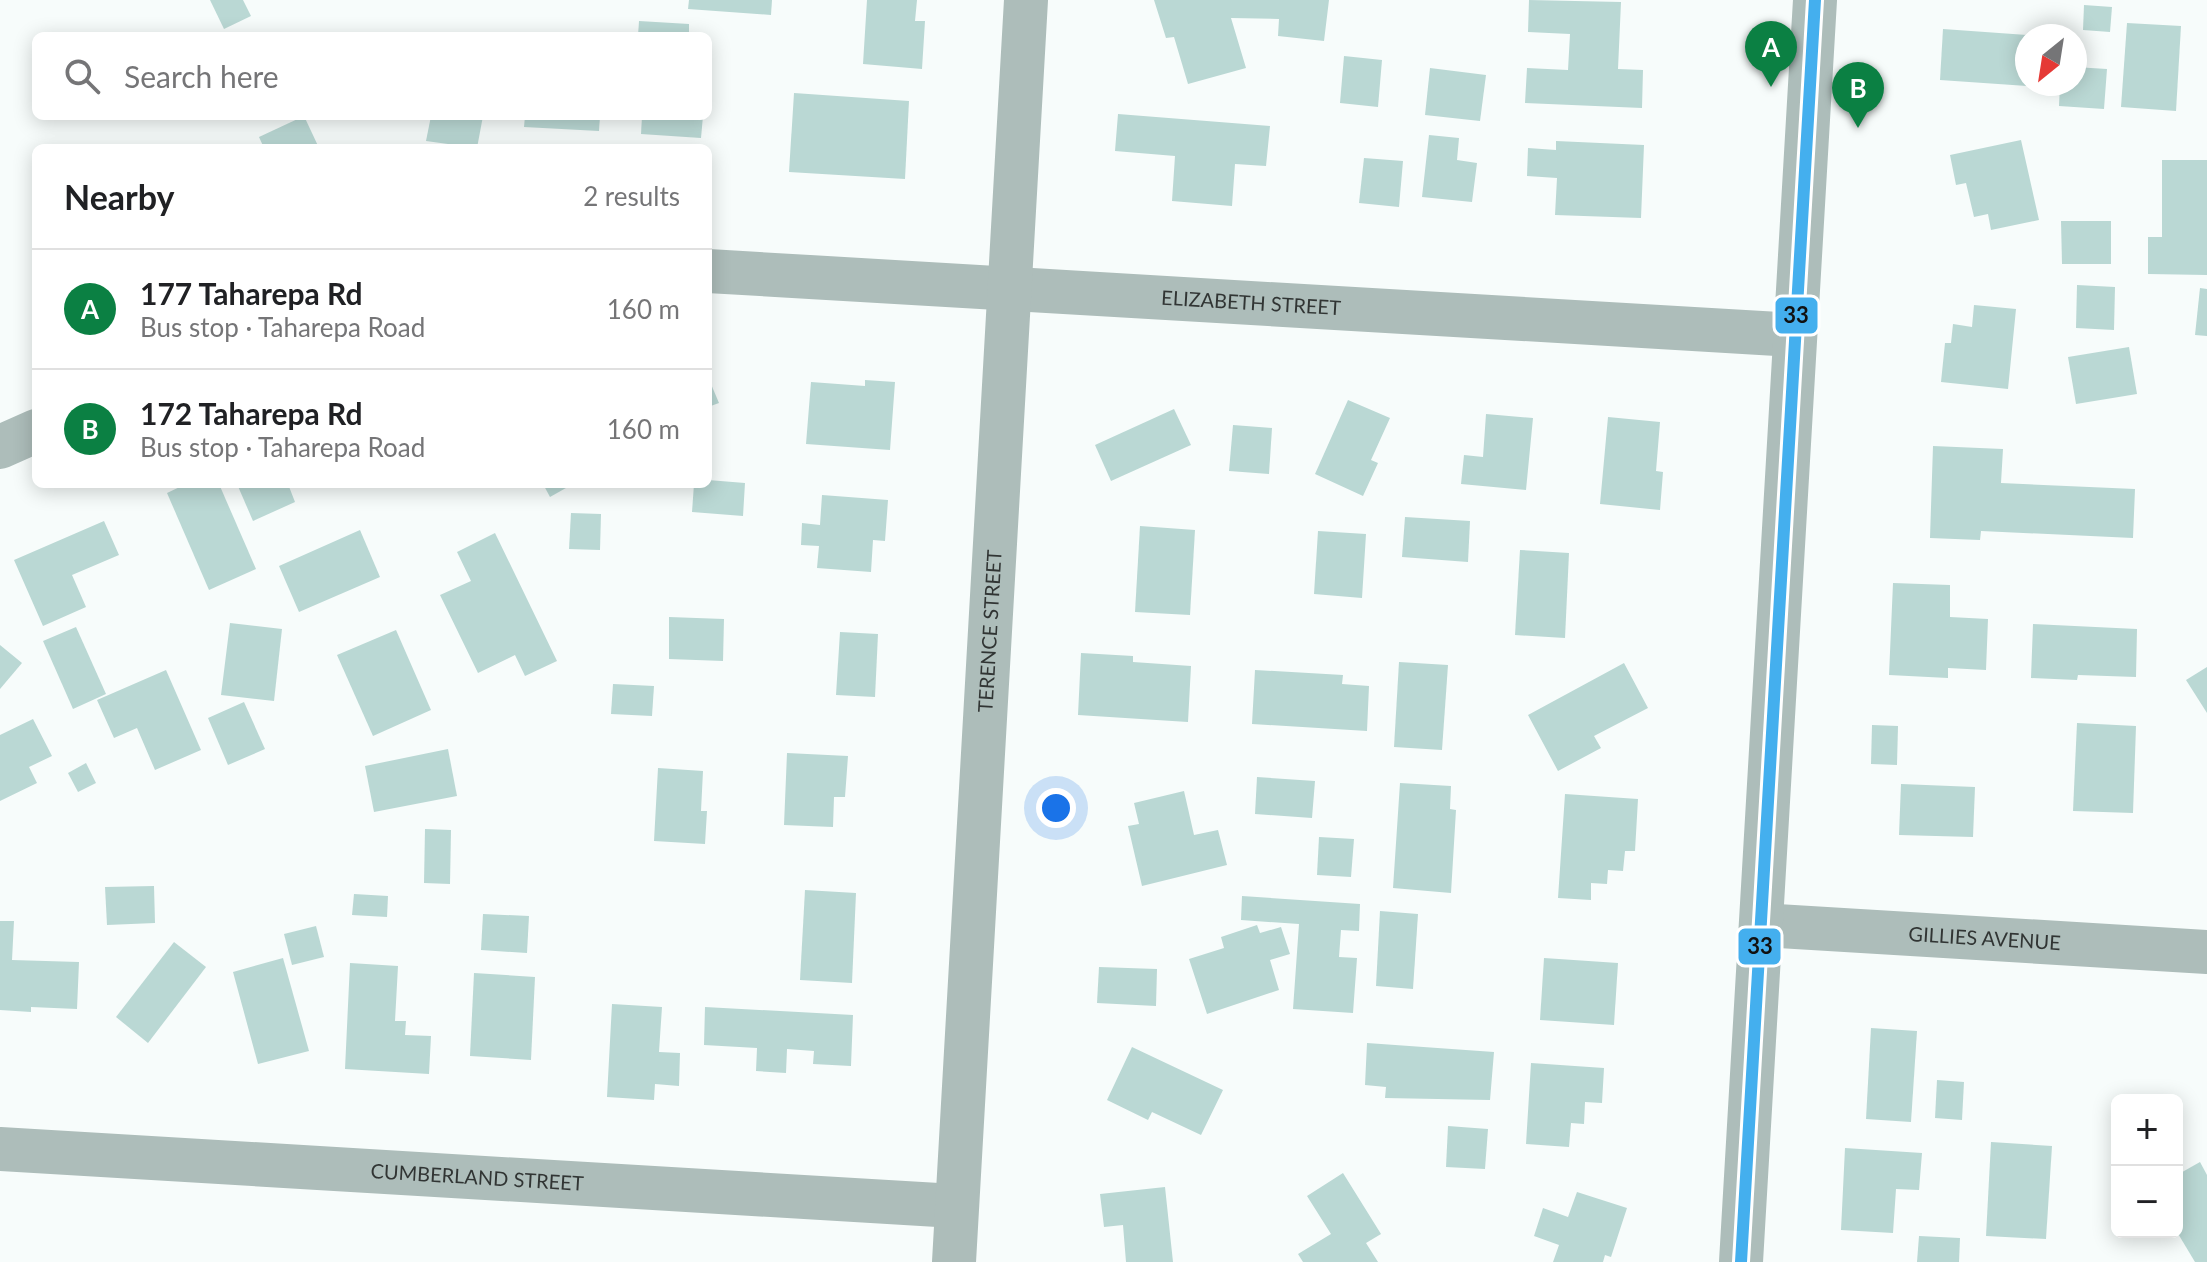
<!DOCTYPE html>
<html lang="en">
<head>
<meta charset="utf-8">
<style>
  :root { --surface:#fff; --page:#f2f2f2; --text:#202124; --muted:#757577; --line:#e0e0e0; --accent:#0b8043 }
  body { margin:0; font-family:Lato,sans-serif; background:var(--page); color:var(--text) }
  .controls { position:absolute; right:24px; bottom:24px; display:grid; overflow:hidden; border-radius:12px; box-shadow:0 4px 20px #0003 }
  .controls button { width:72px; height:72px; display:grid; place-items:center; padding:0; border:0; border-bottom:2px solid var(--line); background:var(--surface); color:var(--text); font:40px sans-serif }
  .compass { position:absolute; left:2015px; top:24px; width:72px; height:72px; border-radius:50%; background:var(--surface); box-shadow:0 4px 20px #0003; rotate:210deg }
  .you { position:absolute; left:1056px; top:808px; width:28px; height:28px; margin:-20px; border:6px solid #fff; border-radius:50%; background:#1a73e8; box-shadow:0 0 0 12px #1a73e833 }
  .badge { display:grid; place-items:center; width:52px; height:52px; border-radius:50%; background:var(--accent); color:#fff; font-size:26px; font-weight:700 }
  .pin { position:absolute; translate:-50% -66px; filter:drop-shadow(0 2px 4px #0008) }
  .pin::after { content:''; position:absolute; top:42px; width:28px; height:24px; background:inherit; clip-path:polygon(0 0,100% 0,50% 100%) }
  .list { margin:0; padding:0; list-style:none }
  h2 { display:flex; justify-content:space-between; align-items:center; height:104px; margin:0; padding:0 32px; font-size:34px }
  h2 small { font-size:26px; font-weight:400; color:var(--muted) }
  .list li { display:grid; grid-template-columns:52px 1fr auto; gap:24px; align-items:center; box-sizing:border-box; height:120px; padding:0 32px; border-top:2px solid var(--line) }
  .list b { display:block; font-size:30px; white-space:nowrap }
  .list p { margin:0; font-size:26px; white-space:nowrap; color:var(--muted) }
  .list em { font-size:26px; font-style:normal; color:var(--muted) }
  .icon { flex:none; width:44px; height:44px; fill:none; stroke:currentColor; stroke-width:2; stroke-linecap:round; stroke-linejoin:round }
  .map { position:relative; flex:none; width:2207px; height:1262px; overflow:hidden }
  .search { position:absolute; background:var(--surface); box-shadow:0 4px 20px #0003; left:32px; top:32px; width:680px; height:88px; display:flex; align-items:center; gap:20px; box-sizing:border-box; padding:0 28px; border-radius:12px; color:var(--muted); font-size:30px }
  .panel { position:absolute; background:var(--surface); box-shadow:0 4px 20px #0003; left:32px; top:144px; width:680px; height:344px; border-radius:12px }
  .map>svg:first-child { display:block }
</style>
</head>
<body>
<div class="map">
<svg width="2207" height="1262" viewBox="0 0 2207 1262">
  <rect width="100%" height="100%" fill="#f7fcfb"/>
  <g fill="#bad8d4">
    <polygon points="210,0 243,0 251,16 224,29"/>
    <polygon points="689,0 772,0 771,15 688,9"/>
    <polygon points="867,0 917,0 915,21 925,21 922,69 863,64"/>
    <polygon points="1154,0 1329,0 1324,41 1278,36 1279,19 1231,18 1246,68 1188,84 1174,37 1166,38"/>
    <polygon points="1529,0 1621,2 1618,69 1643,70 1642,108 1525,103 1527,68 1568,70 1570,34 1528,32"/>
    <polygon points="2084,5 2112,7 2110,32 2083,30"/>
    <polygon points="639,21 689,24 689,36 638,36"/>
    <polygon points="2127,23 2181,26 2176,111 2121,107"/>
    <polygon points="1943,29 2027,35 2027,86 1940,80"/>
    <polygon points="1344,56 1382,60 1378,107 1340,103"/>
    <polygon points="2075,67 2107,69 2104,109 2059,106 2060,84 2075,84"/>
    <polygon points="1430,68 1486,75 1480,121 1425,115"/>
    <polygon points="794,93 909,101 905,179 789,172"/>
    <polygon points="1118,114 1270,126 1266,166 1235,164 1232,206 1172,201 1175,156 1115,151"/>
    <polygon points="304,116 319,148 264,148 259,137"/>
    <polygon points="431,116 483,116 477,148 426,141"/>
    <polygon points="525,116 600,116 599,131 524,127"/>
    <polygon points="642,116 703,116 701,138 641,134"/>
    <polygon points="1429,135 1459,138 1457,160 1477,163 1472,202 1422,197"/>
    <polygon points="2021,140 2039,220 1991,230 1988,214 1974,217 1966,183 1956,185 1950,155"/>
    <polygon points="1556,141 1644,145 1641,218 1555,215 1557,178 1527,176 1528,148 1556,150"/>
    <polygon points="1364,158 1403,161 1399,207 1359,203"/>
    <polygon points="2162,160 2207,160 2207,275 2148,274 2148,237 2162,237"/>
    <polygon points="2061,221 2111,221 2111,264 2062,264"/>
    <polygon points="2077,285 2115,287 2114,330 2076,328"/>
    <polygon points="2200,288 2207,289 2207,336 2195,335"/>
    <polygon points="1974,305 2016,309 2008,389 1941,382 1945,343 1951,343 1953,324 1972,327"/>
    <polygon points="2129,347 2137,394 2076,404 2068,357"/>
    <polygon points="708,377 719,403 708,407"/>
    <polygon points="865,380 895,382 890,450 806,444 811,382 865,386"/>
    <polygon points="1348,400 1390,418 1371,460 1378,463 1363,496 1315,474"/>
    <polygon points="1174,409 1191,445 1111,481 1095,445"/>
    <polygon points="1486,414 1533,418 1526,490 1461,484 1464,455 1483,457"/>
    <polygon points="1608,417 1660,422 1656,471 1663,472 1660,510 1600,504"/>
    <polygon points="1233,425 1272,428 1269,474 1229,471"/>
    <polygon points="1933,446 2003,449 2001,483 2135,489 2133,538 1981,531 1980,540 1930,538"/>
    <polygon points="708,480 745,483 743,516 692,512 694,484 708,484"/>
    <polygon points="186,484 219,484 256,569 209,590 167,493"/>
    <polygon points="237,484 288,484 295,502 253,521"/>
    <polygon points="543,484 573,484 550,497"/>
    <polygon points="822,495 888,500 885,541 873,540 871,572 817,568 819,546 801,545 802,523 820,525"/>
    <polygon points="571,513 601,514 600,550 569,549"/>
    <polygon points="1405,517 1470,521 1468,562 1402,557"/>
    <polygon points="104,521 119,555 72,575 86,607 43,626 14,560"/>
    <polygon points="1140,526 1195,530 1190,615 1135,612"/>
    <polygon points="360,530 380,577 299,612 279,566"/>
    <polygon points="1318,531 1366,534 1362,598 1314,594"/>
    <polygon points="495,533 557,661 525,676 515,655 478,673 440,595 471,581 457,552"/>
    <polygon points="1520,550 1569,553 1565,638 1515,635"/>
    <polygon points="1893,583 1950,585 1950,617 1988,619 1986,670 1948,668 1948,678 1889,675"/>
    <polygon points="669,617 724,619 723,661 669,659"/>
    <polygon points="230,623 282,629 274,701 221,695"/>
    <polygon points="2033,624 2137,629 2136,677 2078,675 2077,680 2031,678"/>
    <polygon points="76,627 106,694 73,709 43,641"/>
    <polygon points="396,630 431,710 373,736 337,655"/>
    <polygon points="840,632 878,634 875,697 836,695"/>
    <polygon points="0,645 22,663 0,689"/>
    <polygon points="1081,653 1133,656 1133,662 1191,666 1188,722 1078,715"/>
    <polygon points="1399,662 1448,665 1442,750 1394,747"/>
    <polygon points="1624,663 1648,708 1594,736 1601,748 1558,771 1528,715"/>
    <polygon points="2207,667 2207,713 2186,680"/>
    <polygon points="166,670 201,750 155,770 137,728 114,738 97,700"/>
    <polygon points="1255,670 1343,675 1342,684 1369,686 1367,731 1252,724"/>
    <polygon points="613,684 654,686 652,716 611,714"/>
    <polygon points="244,702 265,749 228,765 208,718"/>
    <polygon points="33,719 52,756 29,767 37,783 0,801 0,735"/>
    <polygon points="2077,723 2136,726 2133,813 2073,811"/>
    <polygon points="1872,725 1898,726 1897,765 1871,764"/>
    <polygon points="448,749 457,796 374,812 365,766"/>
    <polygon points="787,753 848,756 845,797 834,797 833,827 784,825"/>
    <polygon points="86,763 96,783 78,792 68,773"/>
    <polygon points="658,768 703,771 701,811 707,811 705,844 654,841"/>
    <polygon points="1257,777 1315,781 1312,818 1255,814"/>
    <polygon points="1400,783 1451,786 1450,809 1456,810 1451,893 1393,888"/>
    <polygon points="1901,784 1975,787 1973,837 1899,835"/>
    <polygon points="1184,791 1194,835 1218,830 1227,865 1142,886 1128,826 1139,824 1134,803"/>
    <polygon points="1565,794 1638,799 1635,851 1625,851 1623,871 1608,870 1607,884 1591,883 1591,900 1558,898"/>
    <polygon points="425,829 451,830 450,884 424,883"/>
    <polygon points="1319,837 1354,839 1351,877 1317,875"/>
    <polygon points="154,886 155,923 107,925 105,887"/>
    <polygon points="805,890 856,893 852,983 800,980"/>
    <polygon points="354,894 388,896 387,917 352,915"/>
    <polygon points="1242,896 1360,904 1359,931 1341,930 1339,957 1357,958 1353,1013 1293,1009 1299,924 1241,920"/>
    <polygon points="1380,911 1418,914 1413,989 1376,986"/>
    <polygon points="483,914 529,916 527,953 481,950"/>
    <polygon points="0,921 14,921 12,960 79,962 77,1009 31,1007 31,1012 0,1010"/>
    <polygon points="1257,925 1260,933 1281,927 1290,954 1270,960 1279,990 1207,1014 1189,959 1224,948 1221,937"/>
    <polygon points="316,926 324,957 292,965 284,934"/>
    <polygon points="174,942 206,967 148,1043 116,1017"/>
    <polygon points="283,958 309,1051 258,1064 233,972"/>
    <polygon points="1544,958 1618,963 1614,1025 1540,1020"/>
    <polygon points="350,963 398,966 395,1021 406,1021 405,1035 431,1036 429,1074 345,1069"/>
    <polygon points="1099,967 1157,969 1156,1006 1097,1003"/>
    <polygon points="474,973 535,977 531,1060 470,1056"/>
    <polygon points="612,1004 662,1007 659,1052 680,1053 679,1086 655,1084 654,1100 607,1097"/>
    <polygon points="705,1007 853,1015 851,1066 813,1064 814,1051 787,1049 786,1073 756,1071 757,1048 704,1045"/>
    <polygon points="1871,1028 1917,1031 1911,1122 1866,1119"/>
    <polygon points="1367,1043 1494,1052 1490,1100 1385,1098 1386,1087 1365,1085"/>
    <polygon points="1132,1047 1223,1090 1201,1135 1152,1112 1148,1120 1107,1100"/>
    <polygon points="1531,1063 1604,1068 1602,1103 1585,1102 1584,1124 1571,1123 1569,1147 1526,1144"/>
    <polygon points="1937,1080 1964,1082 1962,1120 1935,1118"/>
    <polygon points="1448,1126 1488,1129 1485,1169 1446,1167"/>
    <polygon points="1991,1142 2052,1146 2046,1239 1986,1236"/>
    <polygon points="1845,1148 1922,1153 1919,1190 1896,1189 1893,1233 1841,1230"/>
    <polygon points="2200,1162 2207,1175 2207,1262 2195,1262 2177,1232 2177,1175"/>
    <polygon points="1343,1173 1381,1234 1366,1243 1378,1262 1303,1262 1298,1254 1331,1234 1307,1196"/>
    <polygon points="1165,1187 1173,1262 1126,1262 1123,1225 1104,1227 1100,1194"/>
    <polygon points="1577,1192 1627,1208 1611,1257 1605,1255 1603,1262 1553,1262 1559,1245 1534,1236 1543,1208 1568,1217"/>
    <polygon points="1919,1236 1960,1238 1959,1262 1917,1262"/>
  </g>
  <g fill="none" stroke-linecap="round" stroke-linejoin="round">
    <g stroke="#adbdba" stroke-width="44">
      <path id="s1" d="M 708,271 L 1795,335"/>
      <polyline points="0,447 36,431"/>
      <path id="s2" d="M 1761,925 L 2207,952"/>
      <path id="s3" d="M 0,1149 L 955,1206"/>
      <path id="s4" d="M 954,1262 L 1026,0"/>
      <polyline points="1741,1262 1815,0"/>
    </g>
    <defs>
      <polyline id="bus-1" points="1741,1262 1815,0"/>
    </defs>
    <use href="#bus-1" stroke="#fff" stroke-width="18"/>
    <use href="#bus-1" stroke="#44afee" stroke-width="12"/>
  </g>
  <g text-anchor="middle" stroke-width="6" stroke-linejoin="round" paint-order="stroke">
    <g font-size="20" fill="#313534" stroke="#fff">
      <text dy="7" stroke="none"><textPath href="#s1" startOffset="544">ELIZABETH STREET</textPath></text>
      <text dy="7" stroke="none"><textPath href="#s4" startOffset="632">TERENCE STREET</textPath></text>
      <text dy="7" stroke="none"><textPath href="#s2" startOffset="224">GILLIES AVENUE</textPath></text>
      <text dy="7" stroke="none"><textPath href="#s3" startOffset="478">CUMBERLAND STREET</textPath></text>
    </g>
  </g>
  <g stroke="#fff" stroke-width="3">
    <rect x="1774" y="296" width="45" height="39" rx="8" fill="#44afee"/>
    <rect x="1737" y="927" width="45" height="39" rx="8" fill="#44afee"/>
  </g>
  <g font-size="22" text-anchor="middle" font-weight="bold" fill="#111">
    <text x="1796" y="323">33</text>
    <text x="1760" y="954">33</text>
  </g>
</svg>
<div class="controls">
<button>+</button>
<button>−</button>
</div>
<svg class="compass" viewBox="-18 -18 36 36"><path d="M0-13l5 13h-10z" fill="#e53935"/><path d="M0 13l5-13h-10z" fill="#757577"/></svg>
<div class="you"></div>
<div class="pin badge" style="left:1771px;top:87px">A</div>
<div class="pin badge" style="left:1858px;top:128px">B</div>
<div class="search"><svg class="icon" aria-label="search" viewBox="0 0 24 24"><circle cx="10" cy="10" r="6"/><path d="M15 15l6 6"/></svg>Search here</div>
<section class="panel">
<h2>Nearby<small>2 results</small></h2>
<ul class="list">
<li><span class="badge">A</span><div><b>177 Taharepa Rd</b><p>Bus stop · Taharepa Road</p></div><em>160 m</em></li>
<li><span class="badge">B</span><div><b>172 Taharepa Rd</b><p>Bus stop · Taharepa Road</p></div><em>160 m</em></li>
</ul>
</section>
</div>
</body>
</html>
